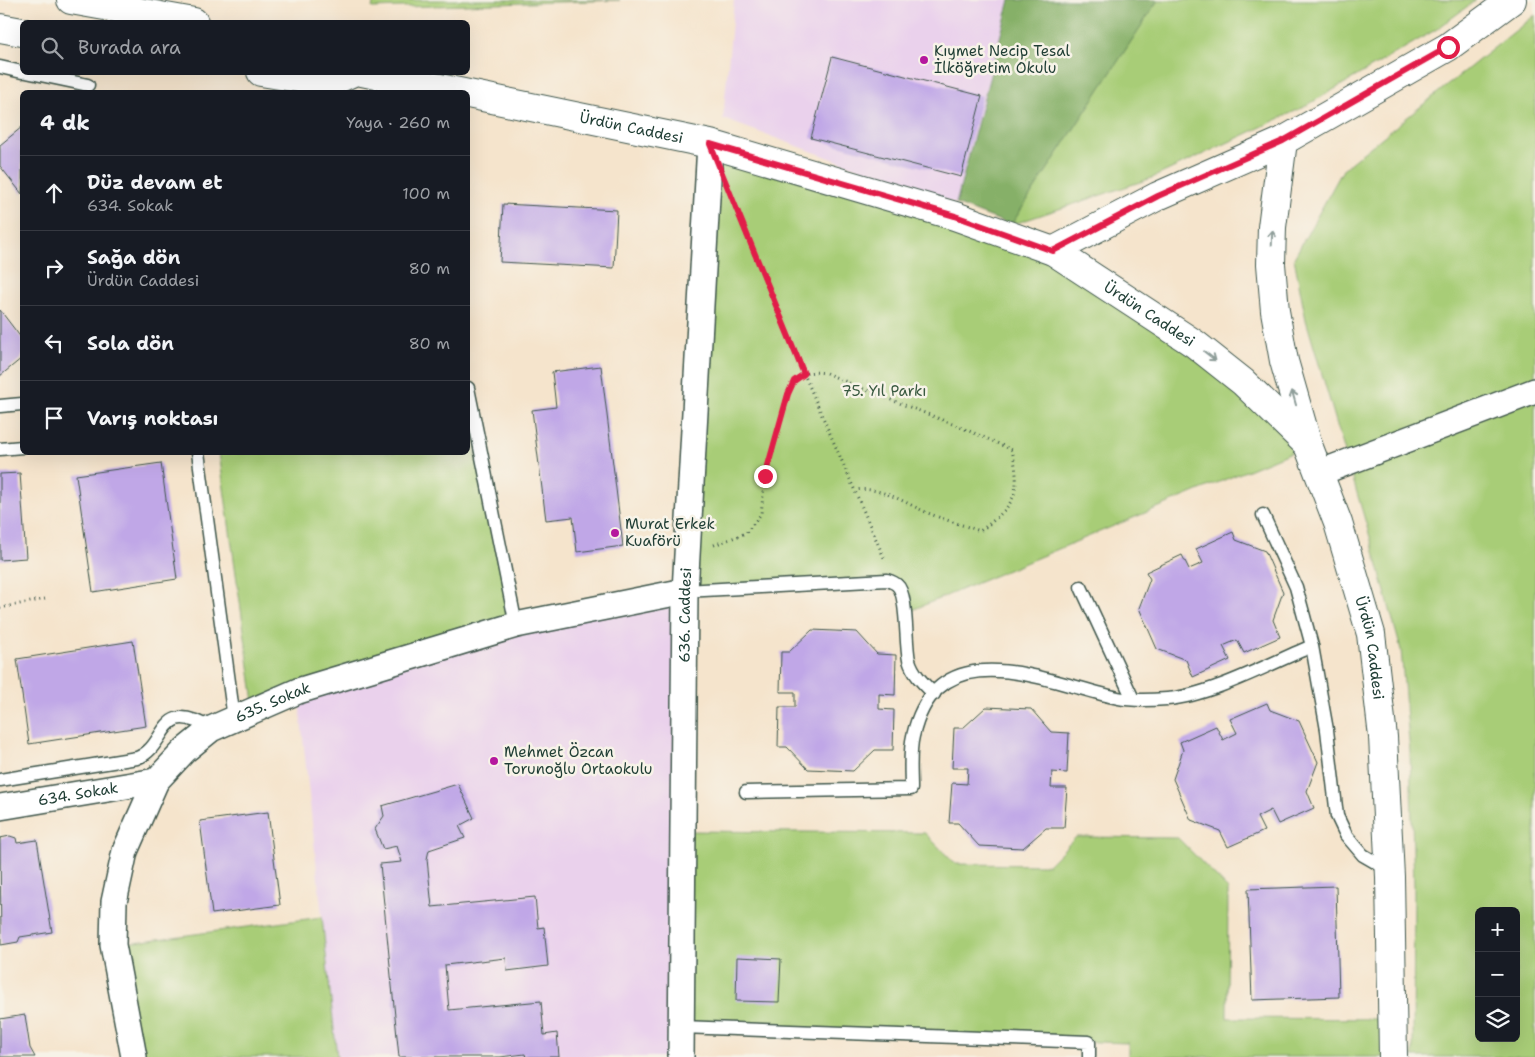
<!DOCTYPE html>
<html lang="tr">
<head>
<meta charset="utf-8">
<style>
  :root { --surface:#171b24; --page:#242831; --text:#f1f3f6; --muted:#9ea1a6; --line:#363941 }
  body { margin:0; font-family:"Shantell Sans",sans-serif; background:var(--page); color:var(--text) }
  .controls { position:absolute; right:15px; bottom:15px; display:grid; overflow:hidden; border-radius:8px; box-shadow:0 5px 20px #0002 }
  .controls button { width:45px; height:45px; display:grid; place-items:center; padding:0; border:0; border-bottom:1px solid var(--line); background:var(--surface); color:var(--text); font:25px sans-serif }
  .stop { position:absolute; width:15px; height:15px; margin:-11px; border:4px solid #e11d48; border-radius:50%; background:#fff }
  .stop.end { background:#e11d48; border-color:#fff; box-shadow:0 1px 5px #0008 }
  .list { margin:0; padding:0; list-style:none }
  h2 { display:flex; justify-content:space-between; align-items:center; height:65px; margin:0; padding:0 20px; font-size:21px }
  h2 small { font-size:16px; font-weight:400; color:var(--muted) }
  .list li { display:grid; grid-template-columns:32px 1fr auto; gap:15px; align-items:center; box-sizing:border-box; height:75px; padding:0 20px; border-top:1px solid var(--line) }
  .list b { display:block; font-size:19px; white-space:nowrap }
  .list p { margin:0; font-size:16px; white-space:nowrap; color:var(--muted) }
  .list em { font-size:16px; font-style:normal; color:var(--muted) }
  .icon { flex:none; width:28px; height:28px; fill:none; stroke:currentColor; stroke-width:2; stroke-linecap:round; stroke-linejoin:round }
  .map { position:relative; flex:none; width:1535px; height:1057px; overflow:hidden }
  .search { position:absolute; background:var(--surface); box-shadow:0 5px 20px #0002; left:20px; top:20px; width:450px; height:55px; display:flex; align-items:center; gap:12px; box-sizing:border-box; padding:0 18px; border-radius:8px; color:var(--muted); font-size:19px }
  .panel { position:absolute; background:var(--surface); box-shadow:0 5px 20px #0002; left:20px; top:90px; width:450px; height:365px; border-radius:8px }
  .map>svg:first-child { display:block }
</style>
</head>
<body>
<div class="map">
<svg width="1535" height="1057" viewBox="0 0 1535 1057">
  <rect width="100%" height="100%" fill="#f7f3e8"/>
  <filter id="ink" filterUnits="userSpaceOnUse"><feTurbulence type="fractalNoise" baseFrequency=".02" numOctaves="2"/><feDisplacementMap in="SourceGraphic" scale="10" xChannelSelector="R" yChannelSelector="G"/><feConvolveMatrix kernelMatrix="1 2 1 2 8 2 1 2 1" color-interpolation-filters="sRGB"/></filter>
  <filter id="wash" filterUnits="userSpaceOnUse"><feTurbulence type="fractalNoise" baseFrequency=".0096" numOctaves="4" result="noise"/><feDisplacementMap in="SourceGraphic" scale="20" xChannelSelector="R" yChannelSelector="G"/><feGaussianBlur stdDeviation="1.12" result="paint"/><feColorMatrix in="noise" values="0 0 0 0 0 0 0 0 0 0 0 0 0 0 0 0 0 1.4 0 .05"/><feComposite in="paint" operator="in"/></filter>
  <g filter="url(#wash)">
    <rect width="100%" height="100%" fill="#f5e4cc"/>
    <g fill="#ead1ec">
      <polygon points="734,0 1158,0 956,204 723,119"/>
      <polygon points="685,591 681,1057 337,1057 298,691"/>
    </g>
    <g fill="#a8cd77" stroke="#648556" fill-rule="evenodd">
      <polygon points="374,0 620,0 372,8"/>
      <polygon points="1158,0 1476,0 1437,29 1304,107 1152,178 1011,225"/>
      <path d="M 1535,15 L 1535,1057 L 1413,1057 L 1414,886 L 1410,753 L 1401,650 L 1370,537 L 1306,320 L 1294,258 L 1344,168 ZM 1479,911 L 1516,911 L 1516,1038 L 1479,1038 Z"/>
      <polygon points="710,144 1053,251 1308,445 905,613 905,602 887,580 685,591"/>
      <polygon points="468,417 516,625 255,709 219,453 468,452"/>
      <polygon points="683,831 925,833 955,864 1048,865 1076,837 1178,838 1228,889 1227,1018 1393,1019 1393,1057 1128,1057 1128,1043 681,1027"/>
      <polygon points="322,917 337,1057 134,1057 113,945"/>
    </g>
    <polygon fill="#86b068" stroke="#52764e" points="1010,0 1158,0 1011,225 956,204"/>
    <g id="blocks">
      <g fill="#c0a7e7">
        <polygon points="832,57 982,96 961,177 811,138"/>
        <polygon points="22,127 22,194 0,166 0,145"/>
        <polygon points="503,204 617,210 614,268 500,262"/>
        <polygon points="0,310 22,339 22,358 0,376"/>
        <polygon points="601,366 623,546 577,552 573,517 546,520 532,410 556,407 552,372"/>
        <polygon points="161,463 177,579 93,592 76,475"/>
        <polygon points="20,473 26,558 0,560 0,474"/>
        <polygon points="1233,532 1236,540 1265,551 1283,592 1273,620 1280,637 1244,653 1237,640 1223,646 1230,660 1193,677 1186,660 1157,649 1139,608 1150,579 1146,572 1182,555 1189,569 1203,563 1196,549"/>
        <polygon points="812,630 857,632 877,654 896,655 895,695 879,694 879,709 894,710 893,750 875,750 853,771 808,769 787,747 778,747 779,707 795,707 795,692 780,692 781,652 789,652"/>
        <polygon points="133,641 146,726 29,744 17,659"/>
        <polygon points="1267,703 1270,710 1299,721 1318,762 1307,791 1314,808 1278,824 1271,810 1257,817 1264,831 1228,847 1220,831 1191,820 1173,779 1183,750 1180,742 1216,726 1223,740 1237,733 1230,719"/>
        <polygon points="986,707 1031,709 1051,732 1069,733 1067,773 1052,772 1051,788 1067,788 1064,828 1046,828 1023,848 979,846 958,823 949,823 952,783 967,784 968,768 952,768 954,728 963,728"/>
        <polygon points="458,784 474,818 459,826 465,838 429,850 427,859 432,907 535,897 538,928 544,927 548,966 507,971 506,958 445,965 449,1010 541,1001 544,1035 557,1033 559,1057 526,1057 525,1054 500,1057 399,1057 380,864 402,862 397,846 383,849 375,829 384,816 382,806"/>
        <polygon points="268,812 280,905 212,914 200,821"/>
        <polygon points="10,836 16,838 17,843 37,840 52,932 20,937 18,942 1,945 0,838"/>
        <polygon points="1336,886 1339,997 1252,1000 1248,889"/>
        <polygon points="737,957 781,959 779,1002 736,1001"/>
        <polygon points="25,1015 30,1048 35,1057 0,1057 0,1019"/>
      </g>
    </g>
  </g>
  <g filter="url(#ink)">
    <use href="#blocks" fill-opacity="0" stroke="#3f564b" stroke-width="1"/>
    <g fill="none" stroke-linecap="round" stroke-linejoin="round">
      <defs>
        <g id="lane">
          <polyline points="0,67 22,72"/>
          <polyline points="26,72 88,85"/>
          <polyline points="468,388 516,625"/>
          <polyline points="0,406 22,404"/>
          <polyline points="0,449 22,447"/>
          <polyline points="198,452 234,719"/>
          <polyline points="1263,515 1296,587 1312,646 1327,730 1337,816 1346,835 1363,855 1389,870"/>
          <polyline points="1081,587 1133,699"/>
          <path d="M 685,591 L 887,580 C 890,581 895,583 897,585 C 908,594 905,643 909,660 C 913,674 924,684 934,694"/>
          <path d="M 0,780 L 137,758 C 169,746 158,696 211,729"/>
          <path d="M 746,792 L 911,789 C 911,772 909,752 913,736 C 938,628 1048,683 1118,698 C 1133,701 1152,700 1167,699 C 1210,696 1271,663 1312,646"/>
          <polyline points="681,1027 1089,1042 1089,1057"/>
        </g>
        <g id="street">
          <polyline points="1319,473 1535,391"/>
          <path id="s1" d="M 0,807 L 156,781"/>
          <path id="s2" d="M 134,1057 L 113,945 L 114,902 L 125,851 L 156,781 L 185,750 L 211,729 L 298,691 L 516,625 L 685,591"/>
          <path id="s3" d="M 681,1057 L 685,591 L 710,144"/>
        </g>
        <g id="secondary">
          <polyline points="71,0 194,22"/>
          <polyline points="0,28 22,32"/>
          <polyline points="261,72 329,83 353,72"/>
          <path id="s4" d="M 362,72 L 710,144 L 955,216 L 1053,251 L 1195,344 L 1243,382 L 1308,445"/>
          <path id="s5" d="M 1283,141 L 1272,227 L 1271,264 L 1275,311 L 1284,361 L 1308,445 L 1338,523 L 1371,634 L 1383,737 L 1390,877 L 1393,1057"/>
          <polyline points="1053,251 1158,196 1283,141 1448,47 1512,0"/>
        </g>
      </defs>
      <use href="#lane" stroke="#3f564b" stroke-width="15"/>
      <use href="#street" stroke="#3f564b" stroke-width="28"/>
      <use href="#secondary" stroke="#3f564b" stroke-width="30"/>
      <g stroke="#3f564b" stroke-width="3" stroke-dasharray="1 4" stroke-linecap="butt">
        <polyline points="735,207 804,374 885,560"/>
        <path d="M 714,545 L 746,533 L 761,514 L 765,477 L 788,394 C 796,375 805,370 826,373 C 887,400 951,421 1012,450 C 1022,494 1015,505 980,531 C 963,525 945,520 928,513 C 905,503 881,486 855,490"/>
        <polyline points="0,608 45,599"/>
      </g>
      <use href="#lane" stroke="#fff" stroke-width="12"/>
      <use href="#street" stroke="#fff" stroke-width="25"/>
      <use href="#secondary" stroke="#fff" stroke-width="28"/>
    </g>
    <defs><path id="oneway-shaft" d="M-6 0H5M1.5-3L5.5 0L1.5 3" fill="none" stroke-width="1.6" stroke-linecap="round" stroke-linejoin="round" transform="scale(1.25)"/></defs>
    <g stroke="#8f9e9a">
      <use href="#oneway-shaft" transform="translate(1272 238) rotate(-88)"/>
      <use href="#oneway-shaft" transform="translate(1210 356) rotate(38)"/>
      <use href="#oneway-shaft" transform="translate(1294 398) rotate(-106)"/>
    </g>
  </g>
  <g fill="none" stroke-linecap="round" stroke-linejoin="round" filter="url(#ink)">
    <polyline stroke="#e11d48" stroke-width="6" points="765,476 788,394 794,381 804,374 710,144 955,216 1053,251 1158,196 1283,141 1448,47"/>
  </g>
  <g fill="#b5179e" stroke="#f7f3e8" stroke-width="2">
    <circle cx="924" cy="60" r="5"/>
    <circle cx="615" cy="533" r="5"/>
    <circle cx="494" cy="761" r="5"/>
  </g>
  <g text-anchor="middle" stroke-width="5" stroke-linejoin="round" paint-order="stroke">
    <g font-size="15" fill="#1f3d34" stroke="#f7f3e8" text-anchor="start">
      <text x="934" y="56">Kıymet Necip Tesal<tspan x="934" dy="17">İlköğretim Okulu</tspan></text>
      <text x="625" y="529">Murat Erkek<tspan x="625" dy="17">Kuaförü</tspan></text>
      <text x="504" y="757">Mehmet Özcan<tspan x="504" dy="17">Torunoğlu Ortaokulu</tspan></text>
    </g>
    <g font-size="15" fill="#1f3d34" stroke="#f7f3e8">
      <text dy="5" stroke="none"><textPath href="#s4" startOffset="275">Ürdün Caddesi</textPath></text>
      <text dy="5" stroke="none"><textPath href="#s4" startOffset="830">Ürdün Caddesi</textPath></text>
      <text dy="5" stroke="none"><textPath href="#s3" startOffset="442">636. Caddesi</textPath></text>
      <text dy="5" stroke="none"><textPath href="#s5" startOffset="522">Ürdün Caddesi</textPath></text>
      <text dy="5" stroke="none"><textPath href="#s2" startOffset="429">635. Sokak</textPath></text>
      <text dy="5" stroke="none"><textPath href="#s1" startOffset="79">634. Sokak</textPath></text>
    </g>
    <g font-size="15" fill="#3a5a41" stroke="#f7f3e8">
      <text x="884" y="396">75. Yıl Parkı</text>
    </g>
  </g>
</svg>
<div class="controls">
<button>+</button>
<button>−</button>
<button><svg class="icon" aria-label="layers" viewBox="0 0 24 24"><path d="M12 4l9 5-9 5-9-5zM3 14l9 5 9-5"/></svg></button>
</div>
<div class="stop" style="left:1448px;top:47px"></div>
<div class="stop end" style="left:765px;top:476px"></div>
<div class="search"><svg class="icon" aria-label="search" viewBox="0 0 24 24"><circle cx="10" cy="10" r="6"/><path d="M15 15l6 6"/></svg>Burada ara</div>
<section class="panel">
<h2>4 dk<small>Yaya · 260 m</small></h2>
<ul class="list">
<li><svg class="icon" aria-label="ahead" viewBox="0 0 24 24"><path d="M12 20V5M6 11l6-6 6 6"/></svg><div><b>Düz devam et</b><p>634. Sokak</p></div><em>100 m</em></li>
<li><svg class="icon" aria-label="right" viewBox="0 0 24 24"><path d="M7 20v-9h11M14 6l5 5-5 5"/></svg><div><b>Sağa dön</b><p>Ürdün Caddesi</p></div><em>80 m</em></li>
<li><svg class="icon" aria-label="left" viewBox="0 0 24 24"><path d="M17 20v-9H6M10 6l-5 5 5 5"/></svg><div><b>Sola dön</b></div><em>80 m</em></li>
<li><svg class="icon" aria-label="arrive" viewBox="0 0 24 24"><path d="M6 21V4h12l-3 4 3 4H6"/></svg><div><b>Varış noktası</b></div></li>
</ul>
</section>
</div>
</body>
</html>
